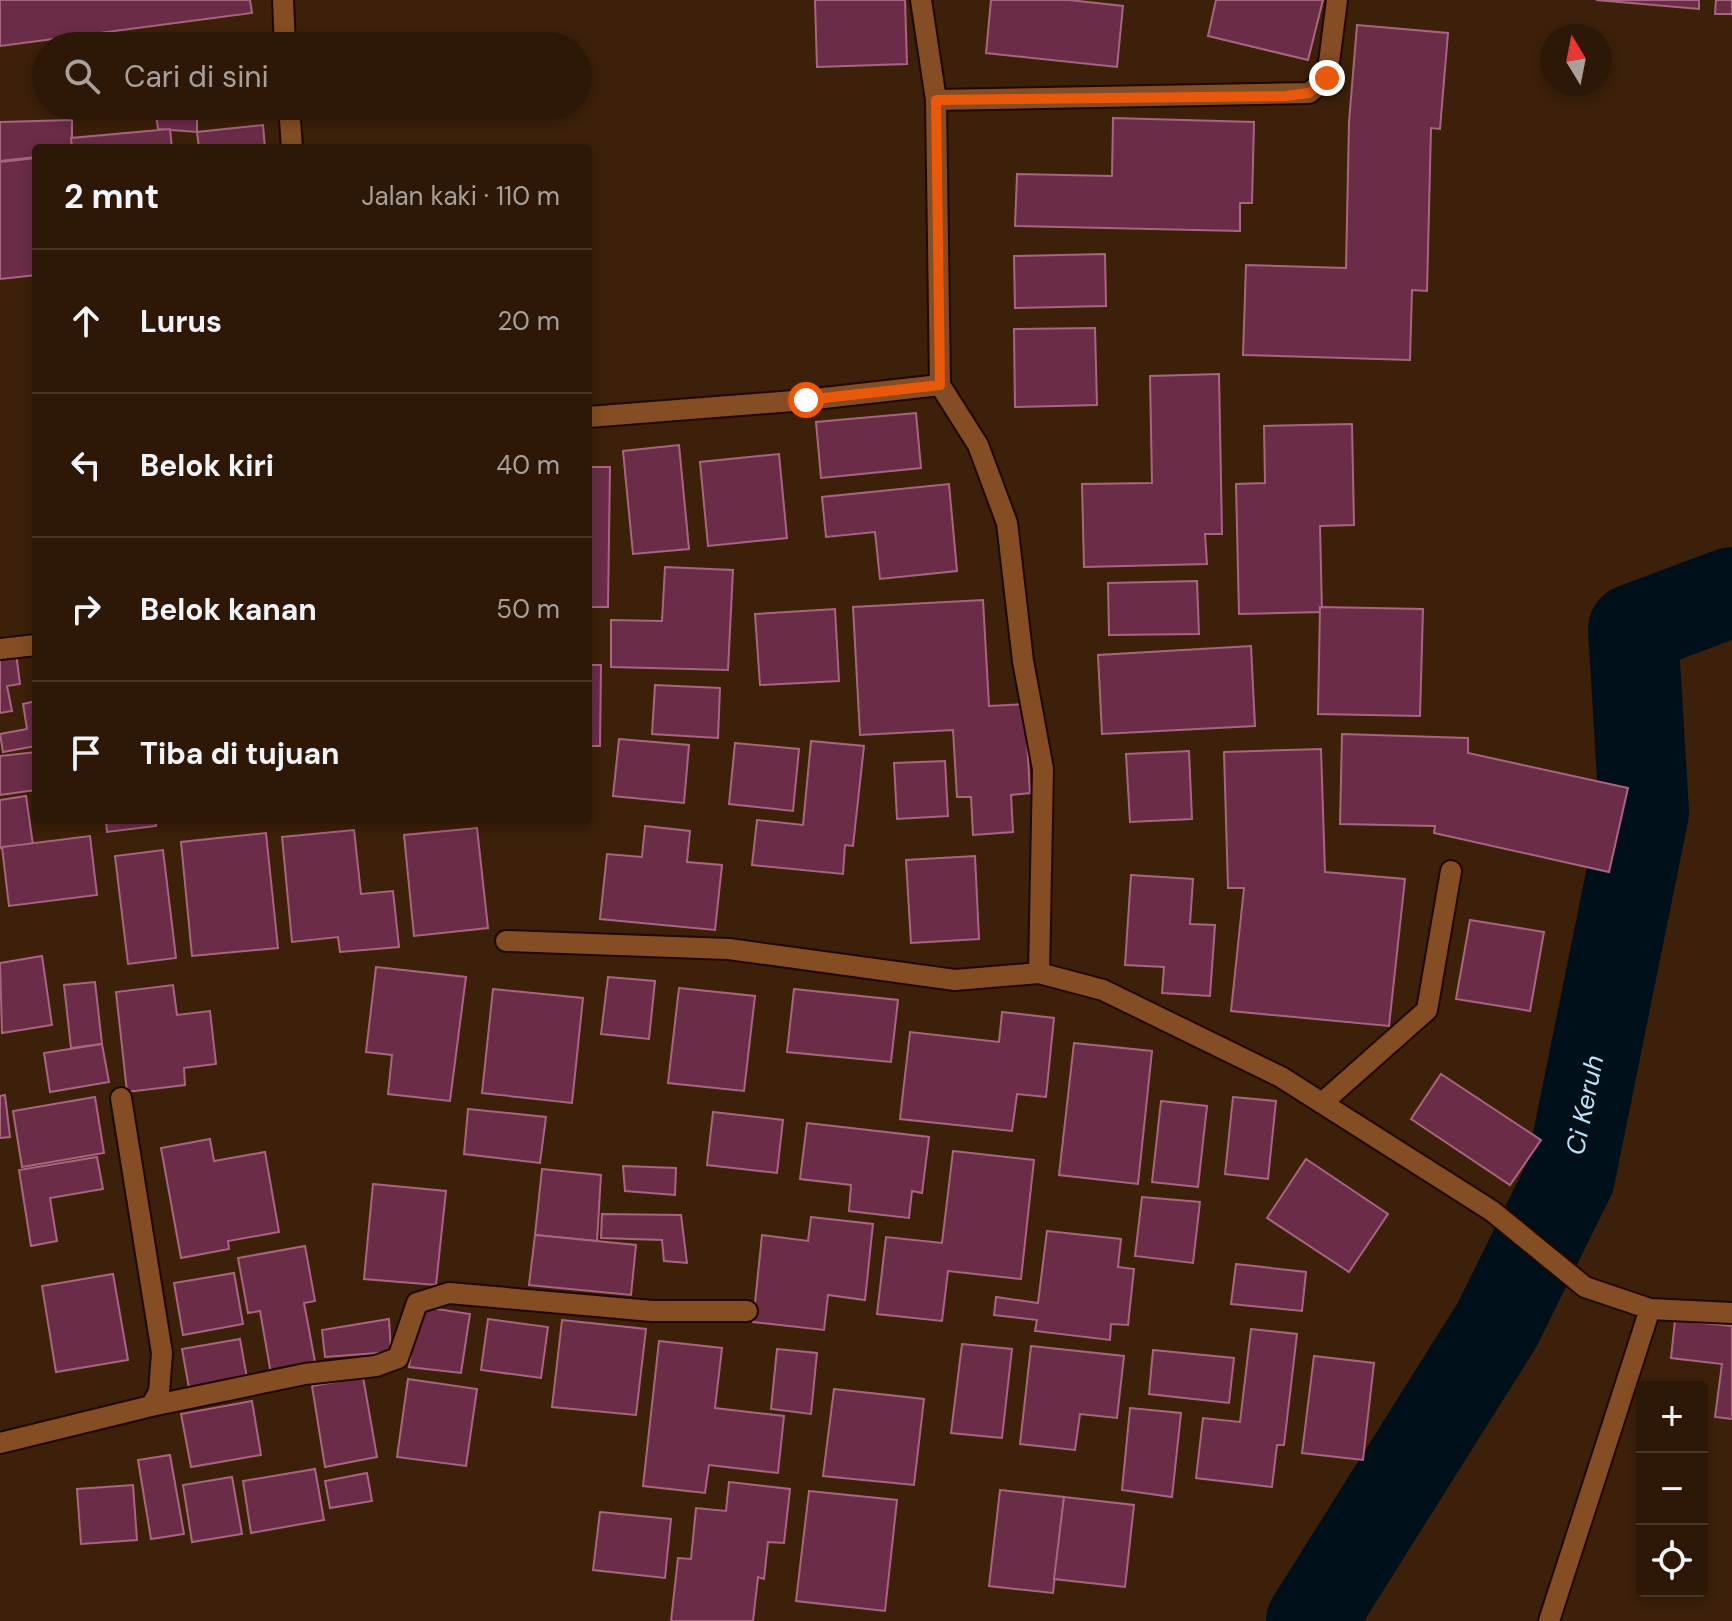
<!DOCTYPE html>
<html lang="id">
<head>
<meta charset="utf-8">
<style>
  :root { --surface:#2d1807; --page:#352111; --text:#f1f3f6; --muted:#a7a09b; --line:#483728 }
  body { margin:0; font-family:"DM Sans",sans-serif; background:var(--page); color:var(--text) }
  .controls { position:absolute; right:24px; bottom:24px; display:grid; overflow:hidden; border-radius:8px; box-shadow:0 4px 12px #0003 }
  .controls button { width:72px; height:72px; display:grid; place-items:center; padding:0; border:0; border-bottom:2px solid var(--line); background:var(--surface); color:var(--text); font:40px sans-serif }
  .compass { position:absolute; left:1540px; top:24px; width:72px; height:72px; border-radius:50%; background:var(--surface); box-shadow:0 4px 12px #0003; rotate:350deg }
  .stop { position:absolute; width:24px; height:24px; margin:-18px; border:6px solid #ea580c; border-radius:50%; background:#fff }
  .stop.end { background:#ea580c; border-color:#fff; box-shadow:0 2px 8px #0008 }
  .list { margin:0; padding:0; list-style:none }
  h2 { display:flex; justify-content:space-between; align-items:center; height:104px; margin:0; padding:0 32px; font-size:34px }
  h2 small { font-size:26px; font-weight:400; color:var(--muted) }
  .list li { display:grid; grid-template-columns:52px 1fr auto; gap:24px; align-items:center; box-sizing:border-box; height:144px; padding:0 32px; border-top:2px solid var(--line) }
  .list b { display:block; font-size:30px; white-space:nowrap }
  .list em { font-size:26px; font-style:normal; color:var(--muted) }
  .icon { flex:none; width:44px; height:44px; fill:none; stroke:currentColor; stroke-width:2; stroke-linecap:round; stroke-linejoin:round }
  .map { position:relative; flex:none; width:1732px; height:1621px; overflow:hidden }
  .search { position:absolute; background:var(--surface); box-shadow:0 4px 12px #0003; left:32px; top:32px; width:560px; height:88px; display:flex; align-items:center; gap:20px; box-sizing:border-box; padding:0 28px; border-radius:44px; color:var(--muted); font-size:30px }
  .panel { position:absolute; background:var(--surface); box-shadow:0 4px 12px #0003; left:32px; top:144px; width:560px; height:680px; border-radius:8px }
  .map>svg:first-child { display:block }
</style>
</head>
<body>
<div class="map">
<svg width="1732" height="1621" viewBox="0 0 1732 1621">
  <rect width="100%" height="100%" fill="#3c2009"/>
  <g fill="none" stroke-linecap="round" stroke-linejoin="round">
    <path stroke="#00101b" stroke-width="90" id="s1" d="M 1311,1621 L 1497,1325 L 1570,1177 L 1644,812 L 1633,629 L 1732,592"/>
  </g>
  <g fill="#6a2c47" stroke="#a96580" stroke-width="2">
    <polygon points="0,0 250,0 252,13 0,46"/>
    <polygon points="815,0 905,0 907,64 817,67"/>
    <polygon points="991,0 1069,0 1123,6 1117,67 986,53"/>
    <polygon points="1216,0 1323,0 1308,60 1208,36"/>
    <polygon points="1596,0 1699,0 1699,9"/>
    <polygon points="1716,0 1732,0 1732,14 1715,14"/>
    <polygon points="1357,25 1448,33 1440,129 1431,128 1427,291 1412,290 1410,360 1243,355 1246,265 1346,268 1349,122"/>
    <polygon points="155,106 197,106 197,132 158,129"/>
    <polygon points="1113,118 1254,122 1252,203 1240,203 1240,231 1015,226 1017,174 1112,176"/>
    <polygon points="72,120 72,148 36,148 36,157 0,161 0,122"/>
    <polygon points="263,125 265,148 199,148 197,132"/>
    <polygon points="170,129 172,148 72,148 71,138"/>
    <polygon points="36,158 36,275 0,279 0,162"/>
    <polygon points="1105,254 1106,306 1015,308 1014,256"/>
    <polygon points="1095,328 1097,405 1015,407 1014,329"/>
    <polygon points="1219,374 1222,534 1205,534 1207,564 1084,567 1082,484 1152,483 1150,376"/>
    <polygon points="916,413 921,468 821,478 816,422"/>
    <polygon points="1352,424 1354,525 1320,526 1322,612 1239,614 1236,484 1265,483 1264,426"/>
    <polygon points="679,445 689,549 633,554 623,451"/>
    <polygon points="779,454 787,538 708,546 700,462"/>
    <polygon points="588,467 610,467 608,607 588,607"/>
    <polygon points="949,484 957,571 880,579 875,532 826,537 822,497"/>
    <polygon points="665,567 733,570 728,670 611,667 611,620 662,621"/>
    <polygon points="1197,581 1199,634 1109,635 1108,583"/>
    <polygon points="983,600 989,706 1025,704 1030,793 1011,795 1013,832 973,835 971,797 957,797 953,730 860,735 853,607"/>
    <polygon points="1320,607 1423,609 1420,716 1318,714"/>
    <polygon points="835,609 839,681 760,685 755,614"/>
    <polygon points="1251,646 1255,726 1102,734 1098,655"/>
    <polygon points="16,653 20,684 7,686 12,711 0,713 0,656"/>
    <polygon points="588,665 601,665 600,746 588,746"/>
    <polygon points="655,685 720,688 718,738 652,734"/>
    <polygon points="36,701 36,746 3,752 0,734 27,729 23,704"/>
    <polygon points="1342,734 1468,738 1468,753 1628,788 1609,872 1434,833 1435,826 1340,824"/>
    <polygon points="619,739 689,745 684,803 613,796"/>
    <polygon points="811,741 864,746 853,846 845,845 843,874 752,865 757,820 803,825"/>
    <polygon points="735,743 799,749 793,811 729,804"/>
    <polygon points="1321,749 1325,872 1405,879 1389,1026 1231,1011 1244,888 1228,888 1224,752"/>
    <polygon points="1189,751 1192,819 1130,822 1126,754"/>
    <polygon points="36,752 36,790 0,795 0,756"/>
    <polygon points="945,761 948,816 897,819 894,763"/>
    <polygon points="26,796 33,845 0,848 0,800"/>
    <polygon points="106,820 155,820 156,826 107,832"/>
    <polygon points="645,826 690,831 687,862 722,865 715,930 600,919 607,854 642,857"/>
    <polygon points="477,828 488,928 414,936 404,835"/>
    <polygon points="354,830 361,894 393,891 399,947 340,952 338,937 292,942 282,837"/>
    <polygon points="266,833 278,948 192,956 181,842"/>
    <polygon points="90,836 97,895 9,906 2,847"/>
    <polygon points="163,850 176,958 128,964 115,856"/>
    <polygon points="975,856 979,939 911,943 906,860"/>
    <polygon points="1131,875 1193,879 1190,924 1215,925 1210,996 1162,993 1164,967 1125,965"/>
    <polygon points="1470,920 1544,932 1530,1011 1456,999"/>
    <polygon points="42,956 52,1025 2,1033 0,963"/>
    <polygon points="376,967 466,977 450,1101 388,1094 392,1055 366,1052"/>
    <polygon points="608,977 655,981 649,1039 601,1034"/>
    <polygon points="95,982 102,1044 71,1048 64,985"/>
    <polygon points="173,985 177,1015 210,1011 216,1064 184,1068 185,1085 127,1092 116,992"/>
    <polygon points="679,988 755,996 744,1091 668,1083"/>
    <polygon points="493,989 583,998 572,1103 482,1093"/>
    <polygon points="794,989 898,1000 891,1062 787,1052"/>
    <polygon points="1002,1012 1054,1018 1046,1097 1017,1094 1012,1131 900,1119 910,1032 999,1042"/>
    <polygon points="1074,1043 1152,1051 1138,1184 1059,1175"/>
    <polygon points="102,1044 109,1082 50,1092 44,1053"/>
    <polygon points="1441,1074 1541,1140 1510,1185 1411,1119"/>
    <polygon points="5,1095 10,1137 0,1138 0,1096"/>
    <polygon points="95,1097 104,1153 22,1167 13,1111"/>
    <polygon points="1233,1097 1276,1101 1268,1179 1225,1174"/>
    <polygon points="1161,1101 1207,1106 1198,1187 1152,1182"/>
    <polygon points="468,1109 546,1117 540,1163 464,1154"/>
    <polygon points="713,1112 783,1120 777,1173 707,1165"/>
    <polygon points="807,1123 929,1137 922,1193 912,1191 909,1218 849,1211 851,1185 800,1179"/>
    <polygon points="210,1139 214,1161 265,1152 279,1232 228,1241 229,1249 181,1258 161,1148"/>
    <polygon points="953,1151 1034,1160 1021,1279 948,1271 942,1321 877,1314 886,1237 942,1243"/>
    <polygon points="97,1157 103,1189 50,1198 57,1241 31,1246 19,1170"/>
    <polygon points="1306,1159 1388,1214 1349,1272 1267,1218"/>
    <polygon points="623,1166 676,1168 675,1195 625,1191"/>
    <polygon points="542,1169 601,1175 597,1241 535,1235"/>
    <polygon points="373,1184 446,1191 436,1285 364,1279"/>
    <polygon points="1142,1197 1200,1202 1193,1263 1135,1256"/>
    <polygon points="602,1214 681,1215 687,1263 664,1261 662,1240 601,1238"/>
    <polygon points="811,1217 873,1224 865,1300 828,1295 824,1330 753,1322 762,1235 808,1241"/>
    <polygon points="1047,1231 1121,1239 1118,1267 1134,1269 1128,1325 1111,1324 1110,1340 1035,1331 1037,1320 994,1315 996,1297 1038,1303"/>
    <polygon points="535,1235 636,1245 631,1295 529,1285"/>
    <polygon points="305,1246 315,1301 304,1303 316,1367 271,1374 260,1311 248,1313 238,1258"/>
    <polygon points="1236,1264 1306,1272 1302,1311 1231,1304"/>
    <polygon points="234,1273 243,1324 183,1335 174,1283"/>
    <polygon points="113,1274 128,1360 56,1372 42,1286"/>
    <polygon points="417,1306 470,1314 461,1373 409,1367"/>
    <polygon points="389,1319 391,1352 325,1357 322,1330"/>
    <polygon points="488,1319 548,1327 541,1378 481,1370"/>
    <polygon points="562,1320 646,1329 636,1415 552,1407"/>
    <polygon points="1675,1320 1732,1326 1732,1419 1715,1417 1722,1364 1671,1358"/>
    <polygon points="1251,1329 1297,1334 1284,1445 1277,1445 1272,1487 1196,1478 1203,1418 1240,1422"/>
    <polygon points="240,1339 247,1378 189,1388 182,1349"/>
    <polygon points="659,1341 722,1348 715,1408 784,1416 778,1473 709,1465 705,1493 643,1486"/>
    <polygon points="962,1344 1012,1349 1002,1438 951,1433"/>
    <polygon points="1031,1346 1124,1356 1117,1418 1080,1414 1075,1450 1020,1444"/>
    <polygon points="777,1349 817,1353 811,1414 771,1409"/>
    <polygon points="1153,1350 1234,1358 1229,1403 1149,1394"/>
    <polygon points="1314,1356 1374,1363 1363,1460 1302,1453"/>
    <polygon points="363,1377 377,1457 325,1467 312,1386"/>
    <polygon points="408,1379 477,1389 466,1466 397,1457"/>
    <polygon points="834,1389 924,1399 914,1485 823,1476"/>
    <polygon points="252,1401 261,1455 191,1467 181,1414"/>
    <polygon points="1130,1408 1181,1413 1172,1497 1122,1490"/>
    <polygon points="170,1455 184,1534 151,1539 138,1460"/>
    <polygon points="315,1469 324,1520 251,1533 243,1481"/>
    <polygon points="367,1473 372,1501 330,1508 325,1481"/>
    <polygon points="232,1477 242,1534 192,1542 183,1485"/>
    <polygon points="729,1482 790,1489 784,1543 768,1542 764,1579 758,1577 753,1621 671,1621 678,1558 691,1559 696,1508 726,1511"/>
    <polygon points="133,1485 137,1540 81,1544 77,1489"/>
    <polygon points="1000,1490 1064,1497 1053,1593 989,1586"/>
    <polygon points="809,1491 897,1500 885,1611 796,1601"/>
    <polygon points="1064,1497 1134,1505 1125,1587 1054,1579"/>
    <polygon points="600,1512 671,1519 665,1578 593,1570"/>
  </g>
  <g fill="none" stroke-linecap="round" stroke-linejoin="round">
    <defs>
      <polyline id="service" points="1322,1103 1427,1010 1451,871"/>
      <g id="minor">
        <polyline points="283,0 285,46"/>
        <polyline points="921,0 936,100 940,385 978,445 1007,523 1023,661 1043,769 1039,973"/>
        <polyline points="936,100 1309,93 1327,78 1337,0"/>
        <polyline points="289,106 292,148"/>
        <polyline points="588,417 806,400 940,385"/>
        <polyline points="0,649 36,645"/>
        <polyline points="506,941 729,949 955,980 1039,973 1103,990 1281,1077 1492,1211 1585,1287 1650,1309 1732,1313"/>
        <polyline points="151,1406 305,1374 376,1366 398,1358 417,1303 449,1293 652,1311 747,1311"/>
        <polyline points="0,1443 151,1406 159,1392 162,1353 121,1098"/>
        <polyline points="1549,1621 1650,1309"/>
      </g>
    </defs>
    <use href="#service" stroke="#220800" stroke-width="24"/>
    <use href="#minor" stroke="#220800" stroke-width="24"/>
    <use href="#service" stroke="#844d23" stroke-width="20"/>
    <use href="#minor" stroke="#844d23" stroke-width="20"/>
  </g>
  <g fill="none" stroke-linecap="round" stroke-linejoin="round">
    <polyline stroke="#ea580c" stroke-width="10" points="806,400 940,385 936,100 1286,96 1309,93 1327,78"/>
  </g>
  <g text-anchor="middle" stroke-width="6" stroke-linejoin="round" paint-order="stroke">
    <g font-size="26" font-style="italic" fill="#bde2f8" stroke="#3c2009">
      <text dy="9" stroke="none"><textPath href="#s1" startOffset="588">Ci Keruh</textPath></text>
    </g>
  </g>
</svg>
<div class="controls">
<button>+</button>
<button>−</button>
<button><svg class="icon" aria-label="locate" viewBox="0 0 24 24"><circle cx="12" cy="12" r="6"/><path d="M12 2v4M12 18v4M2 12h4M18 12h4"/></svg></button>
</div>
<svg class="compass" viewBox="-18 -18 36 36"><path d="M0-13l5 13h-10z" fill="#e53935"/><path d="M0 13l5-13h-10z" fill="#a7a09b"/></svg>
<div class="stop" style="left:806px;top:400px"></div>
<div class="stop end" style="left:1327px;top:78px"></div>
<div class="search"><svg class="icon" aria-label="search" viewBox="0 0 24 24"><circle cx="10" cy="10" r="6"/><path d="M15 15l6 6"/></svg>Cari di sini</div>
<section class="panel">
<h2>2 mnt<small>Jalan kaki · 110 m</small></h2>
<ul class="list">
<li><svg class="icon" aria-label="ahead" viewBox="0 0 24 24"><path d="M12 20V5M6 11l6-6 6 6"/></svg><div><b>Lurus</b></div><em>20 m</em></li>
<li><svg class="icon" aria-label="left" viewBox="0 0 24 24"><path d="M17 20v-9H6M10 6l-5 5 5 5"/></svg><div><b>Belok kiri</b></div><em>40 m</em></li>
<li><svg class="icon" aria-label="right" viewBox="0 0 24 24"><path d="M7 20v-9h11M14 6l5 5-5 5"/></svg><div><b>Belok kanan</b></div><em>50 m</em></li>
<li><svg class="icon" aria-label="arrive" viewBox="0 0 24 24"><path d="M6 21V4h12l-3 4 3 4H6"/></svg><div><b>Tiba di tujuan</b></div></li>
</ul>
</section>
</div>
</body>
</html>
